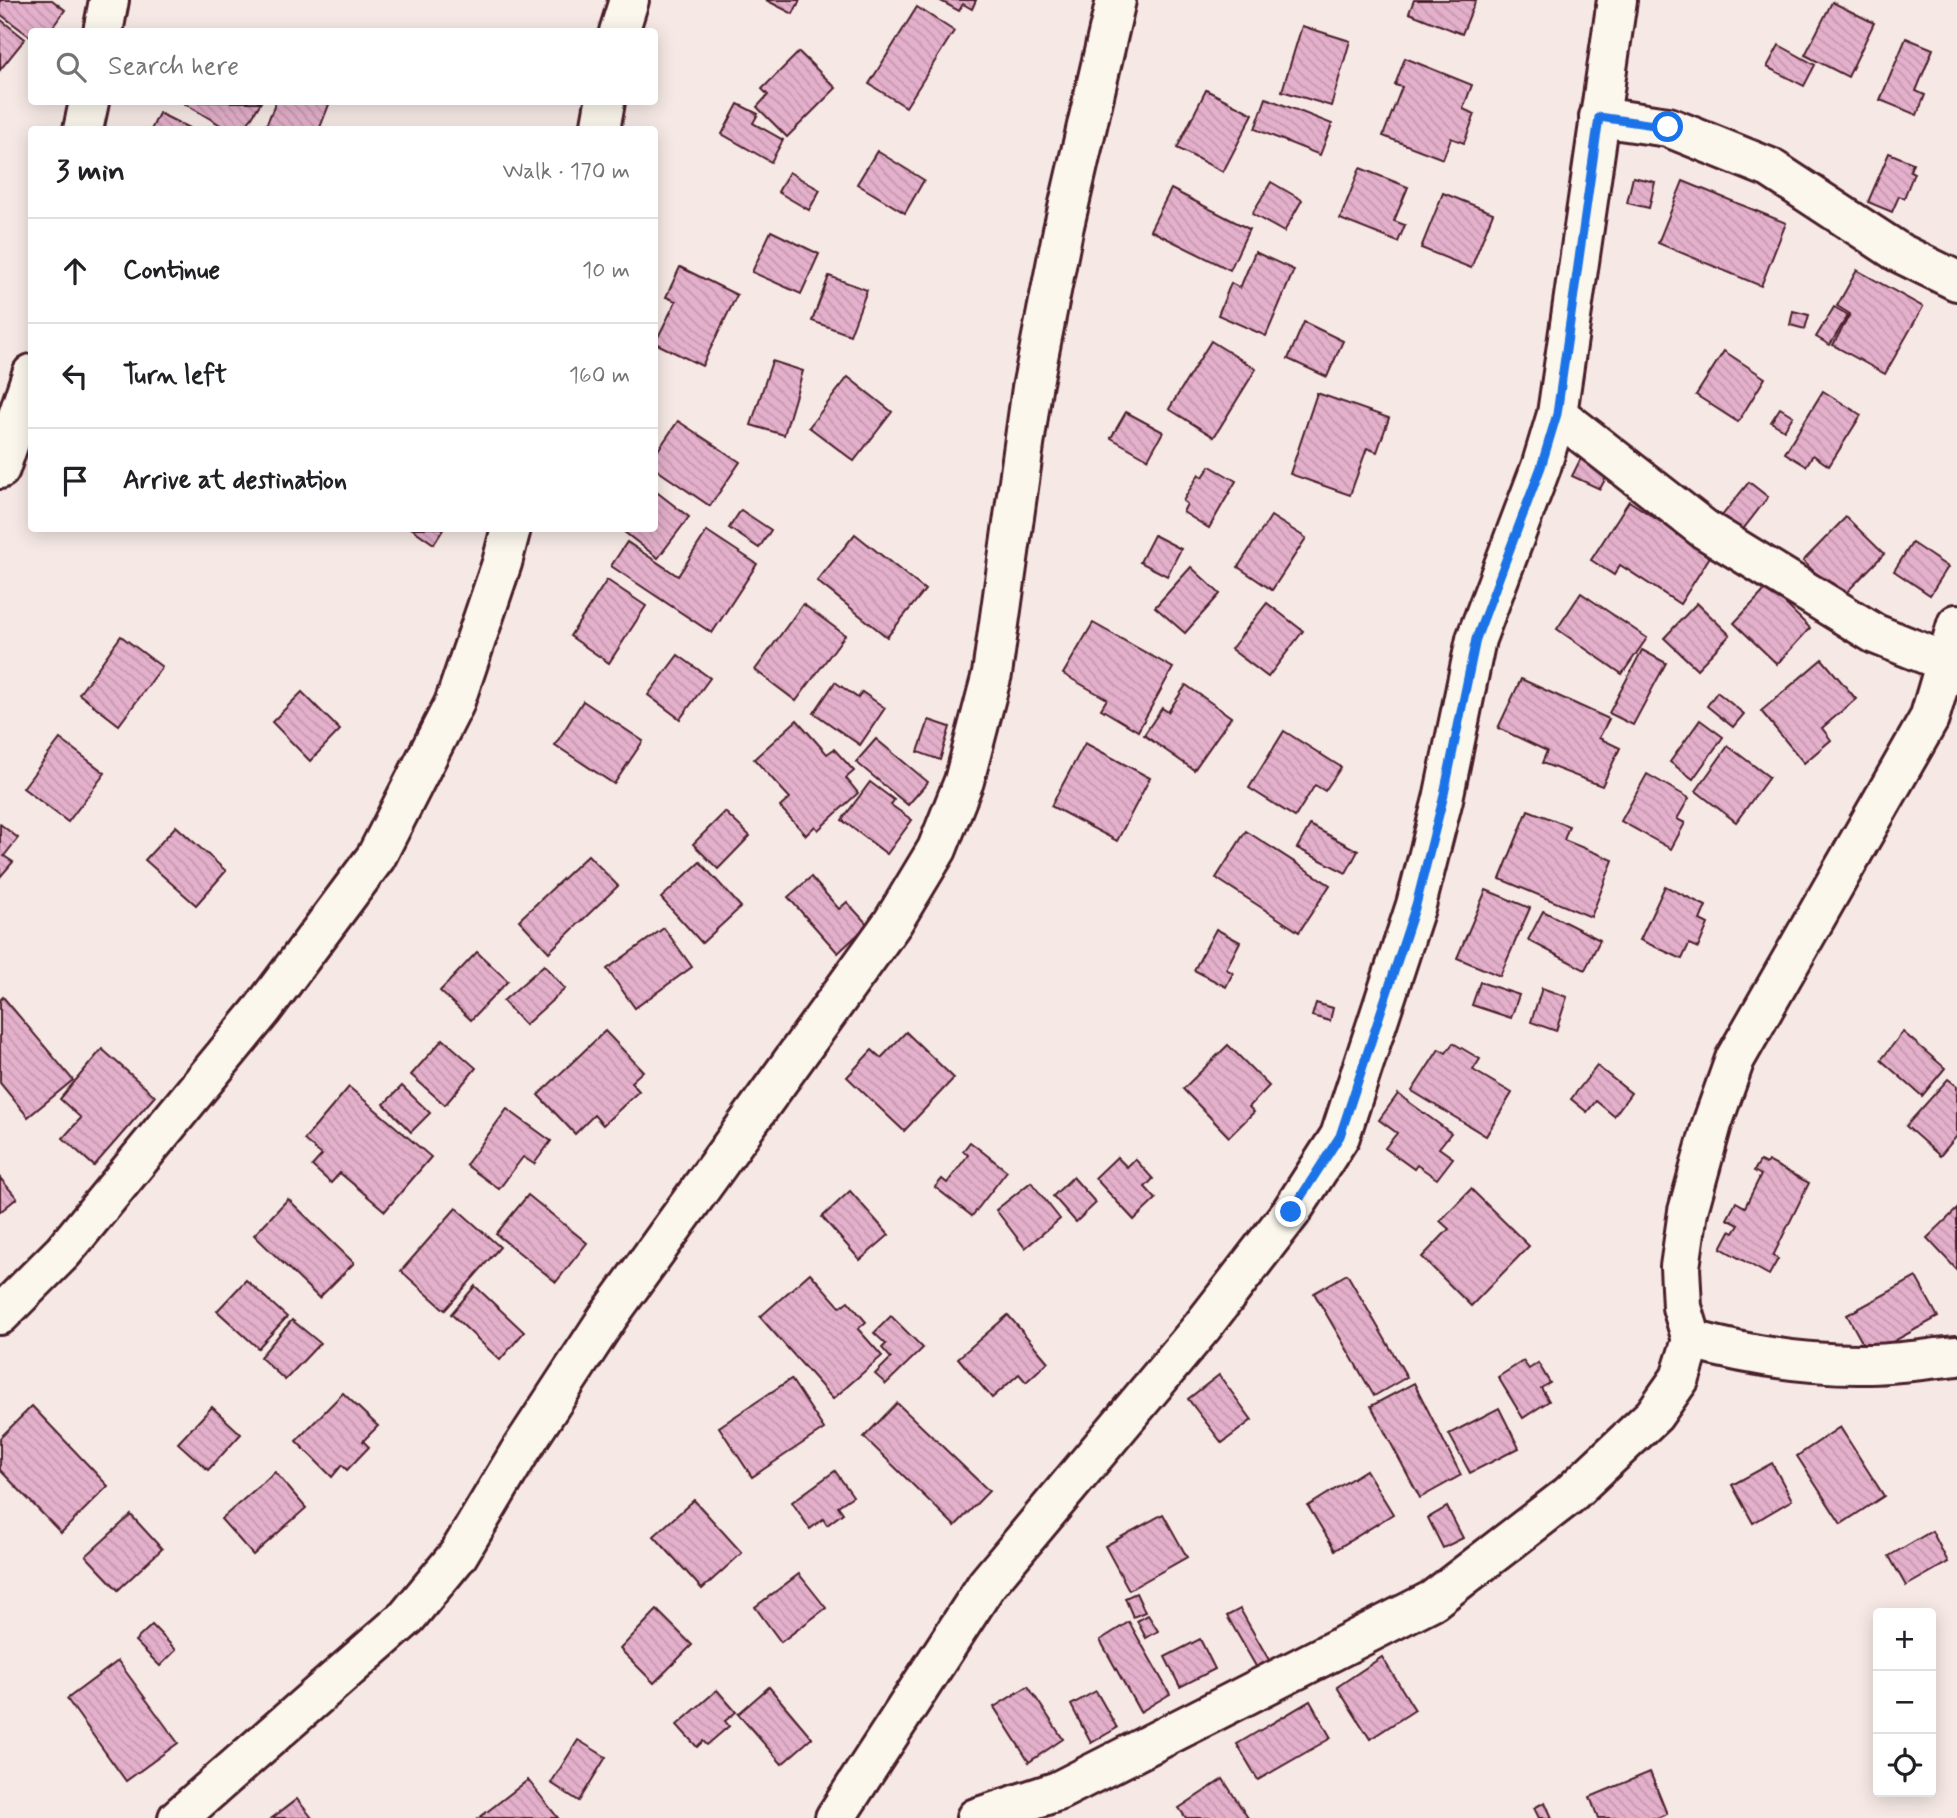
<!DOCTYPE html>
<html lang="en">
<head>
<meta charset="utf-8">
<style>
  :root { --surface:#fff; --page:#f2f2f2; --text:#202124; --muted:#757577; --line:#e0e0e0 }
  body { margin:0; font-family:Mynerve,sans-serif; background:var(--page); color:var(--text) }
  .controls { position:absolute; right:21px; bottom:21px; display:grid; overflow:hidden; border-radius:7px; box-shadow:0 4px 18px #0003 }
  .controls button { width:63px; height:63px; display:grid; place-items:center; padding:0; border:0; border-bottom:2px solid var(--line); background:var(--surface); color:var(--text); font:35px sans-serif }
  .stop { position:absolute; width:21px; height:21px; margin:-16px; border:5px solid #1a73e8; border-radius:50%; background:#fff }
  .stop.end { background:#1a73e8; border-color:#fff; box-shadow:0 2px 7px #0008 }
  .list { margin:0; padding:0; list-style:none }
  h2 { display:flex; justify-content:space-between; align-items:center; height:91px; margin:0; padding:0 28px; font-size:30px }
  h2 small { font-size:23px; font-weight:400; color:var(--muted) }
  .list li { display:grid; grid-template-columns:46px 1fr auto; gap:21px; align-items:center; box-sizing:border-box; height:105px; padding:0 28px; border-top:2px solid var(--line) }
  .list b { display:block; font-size:26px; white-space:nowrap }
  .list em { font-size:23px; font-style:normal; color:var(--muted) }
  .icon { flex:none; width:38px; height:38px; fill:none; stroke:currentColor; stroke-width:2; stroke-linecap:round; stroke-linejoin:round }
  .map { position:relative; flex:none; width:1957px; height:1818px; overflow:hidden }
  .search { position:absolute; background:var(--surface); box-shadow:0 4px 18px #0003; left:28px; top:28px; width:630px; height:77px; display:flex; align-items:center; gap:18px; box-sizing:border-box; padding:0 24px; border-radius:7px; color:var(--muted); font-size:26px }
  .panel { position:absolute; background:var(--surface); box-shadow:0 4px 18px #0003; left:28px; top:126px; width:630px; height:406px; border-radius:7px }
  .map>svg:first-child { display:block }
</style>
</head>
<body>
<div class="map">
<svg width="1957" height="1818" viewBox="0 0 1957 1818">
  <defs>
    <pattern id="building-back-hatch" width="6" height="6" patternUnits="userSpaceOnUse" patternTransform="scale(1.75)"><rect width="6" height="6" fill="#e4b0cb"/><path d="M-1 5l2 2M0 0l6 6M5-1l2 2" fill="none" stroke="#c597ae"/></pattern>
  </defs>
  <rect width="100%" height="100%" fill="#f6e9e5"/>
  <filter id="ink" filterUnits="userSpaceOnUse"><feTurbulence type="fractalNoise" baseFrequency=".0143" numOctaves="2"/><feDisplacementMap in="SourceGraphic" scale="14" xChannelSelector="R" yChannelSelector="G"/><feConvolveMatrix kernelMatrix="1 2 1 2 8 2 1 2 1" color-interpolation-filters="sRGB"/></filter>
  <g filter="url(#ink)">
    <g fill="url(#building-back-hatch)" stroke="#4a1f2b" stroke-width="2">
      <polygon points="0,0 52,0 65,10 49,32 32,32 32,38 0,14"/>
      <polygon points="766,0 800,0 793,14"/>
      <polygon points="939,0 976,0 972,9 963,4 959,11"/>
      <polygon points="1414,0 1476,0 1462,34 1409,13"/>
      <polygon points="1832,2 1874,23 1848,77 1805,55"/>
      <polygon points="917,7 954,31 906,107 869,84"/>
      <polygon points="0,19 25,39 0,70"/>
      <polygon points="1302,26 1350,41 1331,106 1282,91"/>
      <polygon points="1906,38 1933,49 1916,91 1925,95 1917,115 1880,100"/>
      <polygon points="1779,45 1815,65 1804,86 1767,67"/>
      <polygon points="799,52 836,88 787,137 757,107 768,95 762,89"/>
      <polygon points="1405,58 1472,85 1463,109 1475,114 1464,143 1451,138 1443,159 1383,136 1402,87 1395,85"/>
      <polygon points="1206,90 1253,114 1223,172 1177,148"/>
      <polygon points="1266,98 1332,124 1320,155 1255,129"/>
      <polygon points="182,102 261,102 244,130 229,130"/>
      <polygon points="276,102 330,102 319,130 264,130"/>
      <polygon points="738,104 758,114 753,123 783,140 771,162 722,134"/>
      <polygon points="159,113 193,130 151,130"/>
      <polygon points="877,151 924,180 905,213 857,184"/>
      <polygon points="1889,153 1913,163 1910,171 1914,173 1904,198 1899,196 1892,212 1868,202"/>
      <polygon points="1360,168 1408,187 1394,221 1405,225 1398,242 1340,219"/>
      <polygon points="789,172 820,190 809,210 778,192"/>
      <polygon points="1633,177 1655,182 1649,208 1627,203"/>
      <polygon points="1683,181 1786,223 1761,286 1658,243"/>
      <polygon points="1271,182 1302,200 1284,232 1252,214"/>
      <polygon points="1171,189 1249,229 1230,270 1150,230"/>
      <polygon points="1443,193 1493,213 1471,268 1421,248"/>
      <polygon points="771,231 819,254 801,294 752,272"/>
      <polygon points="1255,252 1294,270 1266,336 1218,315 1231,283 1240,288"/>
      <polygon points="680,267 737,295 702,366 655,343 676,301 666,297"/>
      <polygon points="1857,270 1923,307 1885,374 1833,345 1850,314 1837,306"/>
      <polygon points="829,276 867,290 850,335 812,321"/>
      <polygon points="1834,307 1848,315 1830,345 1816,337"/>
      <polygon points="1793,311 1809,315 1805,329 1790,325"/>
      <polygon points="1304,322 1343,341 1327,377 1288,359"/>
      <polygon points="1211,341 1256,369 1214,437 1169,409"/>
      <polygon points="1724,351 1765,378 1738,422 1696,395"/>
      <polygon points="772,361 803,371 784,435 751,425"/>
      <polygon points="848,377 892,412 854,461 809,427"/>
      <polygon points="1823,391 1861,415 1829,466 1813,455 1806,466 1785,453"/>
      <polygon points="1317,393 1389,418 1377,452 1367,448 1350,495 1290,474"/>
      <polygon points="1780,408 1793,416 1784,430 1771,422"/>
      <polygon points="1126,412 1163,432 1148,459 1111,438"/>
      <polygon points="678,421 740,462 710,506 654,468 654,456"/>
      <polygon points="1581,458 1609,472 1600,489 1572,476"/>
      <polygon points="1210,466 1236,481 1209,528 1183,512 1187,504 1183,501 1199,474 1203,477"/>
      <polygon points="1749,482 1768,497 1737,537 1717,522"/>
      <polygon points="654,490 689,517 658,558 619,528 654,528"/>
      <polygon points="1629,501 1711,555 1680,604 1620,565 1614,575 1591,560"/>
      <polygon points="741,510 771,530 759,548 729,528"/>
      <polygon points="1271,516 1306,538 1272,590 1238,567"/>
      <polygon points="1846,517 1884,554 1841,598 1803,561"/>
      <polygon points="411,528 444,528 434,544"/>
      <polygon points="707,531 757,564 712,633 611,566 627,542 678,576"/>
      <polygon points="855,534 925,590 887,637 817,581"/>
      <polygon points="1154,535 1181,549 1167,576 1140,562"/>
      <polygon points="1912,543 1948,567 1930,595 1894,571"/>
      <polygon points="1191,567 1220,594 1185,633 1155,607"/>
      <polygon points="607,580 646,606 609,663 570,636"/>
      <polygon points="1768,587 1810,628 1777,664 1734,623"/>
      <polygon points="1581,593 1647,638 1622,674 1557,629"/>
      <polygon points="1267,603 1303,631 1268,677 1231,649"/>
      <polygon points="1697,603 1730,635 1697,669 1664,638"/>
      <polygon points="803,604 845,635 796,701 755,670"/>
      <polygon points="1093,623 1173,668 1138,731 1101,709 1107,699 1063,674"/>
      <polygon points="121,636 162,667 119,725 79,694"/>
      <polygon points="1642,650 1666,663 1633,725 1609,713"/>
      <polygon points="678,655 710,678 680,719 648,695"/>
      <polygon points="1822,659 1856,699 1822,728 1831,740 1804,763 1761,711"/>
      <polygon points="1521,679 1609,719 1599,738 1620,748 1602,786 1542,763 1547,751 1498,728"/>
      <polygon points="835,682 858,698 862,692 885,708 860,745 814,713"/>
      <polygon points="1186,685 1231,717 1194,770 1144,735 1162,708 1168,712"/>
      <polygon points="302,692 340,730 310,761 272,722"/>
      <polygon points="1717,692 1744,714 1733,727 1707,706"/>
      <polygon points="583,701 643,741 614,784 555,745"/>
      <polygon points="797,720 827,754 834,749 854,771 846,778 858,793 818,830 815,826 806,835 780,807 790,798 754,759"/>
      <polygon points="929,720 950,727 940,760 918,752"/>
      <polygon points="1700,720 1723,737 1693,779 1670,762"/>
      <polygon points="1284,731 1341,767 1325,791 1315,785 1295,817 1249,788"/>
      <polygon points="60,739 105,773 68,822 23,788"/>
      <polygon points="876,739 928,782 908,805 856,762"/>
      <polygon points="1085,743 1150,778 1117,841 1051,806"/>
      <polygon points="1728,746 1769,777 1736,822 1696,791"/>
      <polygon points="1647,774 1689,798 1677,819 1685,823 1671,849 1621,821"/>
      <polygon points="870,782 894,800 891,805 912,820 887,854 842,820"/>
      <polygon points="1528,810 1569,826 1564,840 1613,860 1591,917 1500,879"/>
      <polygon points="725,812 750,836 718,869 693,844"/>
      <polygon points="0,824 18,838 4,856 13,862 0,877"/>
      <polygon points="1310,825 1358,851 1346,873 1297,848"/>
      <polygon points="176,826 226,871 196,905 145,860"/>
      <polygon points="1246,831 1330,885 1299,932 1216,878"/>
      <polygon points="588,855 618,886 549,952 519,920"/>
      <polygon points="700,862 741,907 702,943 661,898"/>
      <polygon points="811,877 839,909 847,902 868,925 838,953 788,897"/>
      <polygon points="1665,886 1706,906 1700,920 1708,924 1698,948 1689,944 1682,959 1640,940"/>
      <polygon points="1486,890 1530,908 1500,976 1457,958"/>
      <polygon points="1543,911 1600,940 1585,970 1528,940"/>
      <polygon points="664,928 692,967 635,1008 607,969"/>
      <polygon points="1216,929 1240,942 1226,969 1233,973 1226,987 1194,970"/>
      <polygon points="477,952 508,981 471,1020 440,991"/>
      <polygon points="544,965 565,989 525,1025 503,1001"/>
      <polygon points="1480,982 1519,995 1511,1018 1472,1005"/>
      <polygon points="1542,988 1567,997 1556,1031 1531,1022"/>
      <polygon points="3,997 73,1080 28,1117 0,1083 0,1000"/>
      <polygon points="1316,1003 1333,1008 1330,1021 1312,1016"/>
      <polygon points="605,1031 643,1071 631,1082 639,1091 603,1125 594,1115 575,1134 538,1095"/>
      <polygon points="906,1032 954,1078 904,1131 847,1077 872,1050 881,1058"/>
      <polygon points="1903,1032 1945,1068 1922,1096 1881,1060"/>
      <polygon points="443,1039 476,1068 445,1105 411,1075"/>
      <polygon points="1453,1043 1480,1059 1473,1070 1512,1093 1486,1136 1412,1091 1439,1049 1446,1053"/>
      <polygon points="1228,1045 1269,1086 1249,1107 1254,1112 1229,1137 1183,1089"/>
      <polygon points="102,1049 155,1096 94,1166 63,1138 81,1118 60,1099"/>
      <polygon points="1597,1066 1631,1093 1614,1116 1596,1101 1587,1112 1571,1099"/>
      <polygon points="1948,1079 1957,1086 1957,1136 1940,1156 1906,1126"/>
      <polygon points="402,1086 430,1113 411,1132 384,1104"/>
      <polygon points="349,1087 431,1157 385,1211 340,1173 331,1183 312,1166 322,1155 304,1140"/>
      <polygon points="1398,1094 1451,1133 1439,1148 1453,1158 1437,1179 1417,1165 1414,1169 1385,1148 1397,1133 1379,1120"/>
      <polygon points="507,1109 551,1141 534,1164 523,1157 499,1189 466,1165"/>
      <polygon points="970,1142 1007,1171 972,1216 935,1187 942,1179 947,1183 968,1155 963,1151"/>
      <polygon points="1117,1157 1127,1167 1135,1159 1153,1179 1145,1187 1156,1199 1134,1220 1095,1178"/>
      <polygon points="1760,1161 1766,1164 1768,1161 1809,1183 1773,1256 1778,1259 1769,1275 1721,1248 1730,1231 1734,1233 1739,1225 1727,1219 1736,1202 1745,1207 1761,1175 1754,1171"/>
      <polygon points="1073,1177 1096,1203 1076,1222 1053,1196"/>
      <polygon points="0,1178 17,1198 0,1212"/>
      <polygon points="1031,1182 1060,1219 1025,1248 996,1210"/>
      <polygon points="1471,1189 1529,1246 1471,1306 1422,1257 1449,1229 1440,1221"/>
      <polygon points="850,1191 889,1235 860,1260 822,1217"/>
      <polygon points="528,1195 587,1243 556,1282 496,1234"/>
      <polygon points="288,1199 354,1263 319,1298 254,1235"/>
      <polygon points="456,1208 500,1247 445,1310 401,1271"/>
      <polygon points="1957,1209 1957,1270 1927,1238"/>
      <polygon points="810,1273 840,1307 848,1301 866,1322 858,1329 882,1356 833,1399 760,1317"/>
      <polygon points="1347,1274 1407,1377 1374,1396 1314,1293"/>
      <polygon points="1916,1277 1938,1317 1869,1355 1847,1315"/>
      <polygon points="246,1280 287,1317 258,1348 217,1311"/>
      <polygon points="475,1286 524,1332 500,1360 451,1314"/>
      <polygon points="1008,1315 1048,1362 1026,1382 1019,1374 992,1398 958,1358"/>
      <polygon points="891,1316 923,1348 886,1384 875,1374 891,1358 882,1348 886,1344 874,1333"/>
      <polygon points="292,1320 320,1343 285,1380 260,1357"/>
      <polygon points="1523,1361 1529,1369 1538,1363 1550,1383 1541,1388 1549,1401 1523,1418 1498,1377"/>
      <polygon points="1219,1375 1252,1420 1222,1443 1188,1399"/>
      <polygon points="791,1379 824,1429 752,1477 719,1427"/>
      <polygon points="1414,1383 1461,1475 1420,1498 1371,1406"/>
      <polygon points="343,1393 378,1426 363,1441 369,1447 347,1470 342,1465 332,1477 296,1441"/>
      <polygon points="897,1403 989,1491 955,1526 864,1437"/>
      <polygon points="32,1406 108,1486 61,1533 0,1470 0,1438"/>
      <polygon points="212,1407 241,1434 208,1470 178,1443"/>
      <polygon points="1499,1408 1519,1448 1470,1473 1449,1434"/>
      <polygon points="1840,1427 1884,1496 1841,1524 1797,1456"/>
      <polygon points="1772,1463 1792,1500 1753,1523 1732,1485"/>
      <polygon points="1366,1470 1393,1514 1335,1550 1308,1506"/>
      <polygon points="835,1471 853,1496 838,1506 843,1513 827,1525 823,1519 810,1529 792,1502"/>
      <polygon points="275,1472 306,1508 253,1555 221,1519"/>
      <polygon points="694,1500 742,1553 702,1589 654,1536"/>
      <polygon points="1447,1507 1463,1538 1443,1548 1428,1518"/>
      <polygon points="1163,1514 1187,1557 1129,1590 1105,1546"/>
      <polygon points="131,1515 162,1549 118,1590 86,1556"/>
      <polygon points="1932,1531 1948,1562 1906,1586 1889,1556"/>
      <polygon points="799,1574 826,1608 781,1642 755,1607"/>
      <polygon points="1136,1593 1145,1612 1133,1617 1125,1598"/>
      <polygon points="1240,1609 1269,1660 1257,1668 1227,1616"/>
      <polygon points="657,1610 692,1645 654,1683 620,1649"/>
      <polygon points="1148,1615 1158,1631 1146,1638 1137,1621"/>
      <polygon points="1129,1622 1170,1694 1140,1712 1100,1640"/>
      <polygon points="152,1625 176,1650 160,1666 135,1641"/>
      <polygon points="1200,1639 1215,1669 1180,1687 1165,1657"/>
      <polygon points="1382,1657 1415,1710 1370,1739 1337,1687"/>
      <polygon points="118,1661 178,1743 126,1781 67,1699"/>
      <polygon points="1028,1686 1063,1739 1029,1762 994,1707"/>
      <polygon points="769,1687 812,1738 782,1764 738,1714"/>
      <polygon points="717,1690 736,1712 725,1721 729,1726 707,1745 703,1741 697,1747 677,1725"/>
      <polygon points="1096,1691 1117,1728 1091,1743 1071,1705"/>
      <polygon points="1310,1701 1331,1738 1258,1780 1237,1744"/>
      <polygon points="578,1740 606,1757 579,1801 551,1783"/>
      <polygon points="1650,1772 1667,1814 1657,1818 1598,1818 1590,1797"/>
      <polygon points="1223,1779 1248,1818 1186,1818 1179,1808"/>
      <polygon points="528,1780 558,1818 479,1818"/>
      <polygon points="297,1799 312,1818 272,1818"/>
      <polygon points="1545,1802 1552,1818 1539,1818 1534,1808"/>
    </g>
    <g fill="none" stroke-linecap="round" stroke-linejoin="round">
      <defs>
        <g id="minor">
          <polyline points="103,32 109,0"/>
          <polyline points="619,32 629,0"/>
          <polyline points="1599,117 1668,127 1770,168 1898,252 1957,281"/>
          <polyline points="83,130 89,102"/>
          <polyline points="600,130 605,102"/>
          <polyline points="1557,414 1704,529 1875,634 1948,663"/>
          <polyline points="0,469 32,374"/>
          <polyline points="0,1315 63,1252 262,1010 376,857 454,704 502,563 511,528"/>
          <path d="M 1692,1340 C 1746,1355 1803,1364 1859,1364 C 1891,1365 1925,1359 1957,1356"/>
          <polyline points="178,1818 407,1617 458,1555 519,1453 608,1317 893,922 937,849 964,781 992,674 1032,388 1063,230 1116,0"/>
          <polyline points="835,1818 987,1584 1202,1327 1291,1212 1340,1136 1416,905 1443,799 1476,639 1541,467 1557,414 1617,0"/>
          <polyline points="976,1818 1058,1791 1433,1600 1568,1496 1654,1415 1680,1378 1692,1340 1682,1307 1680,1267 1688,1211 1712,1124 1735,1059 1929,719 1957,624"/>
        </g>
      </defs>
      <use href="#minor" stroke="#4a1f2b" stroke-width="44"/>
      <use href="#minor" stroke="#fbf7ec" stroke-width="38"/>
    </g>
  </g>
  <g fill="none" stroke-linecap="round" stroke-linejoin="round" filter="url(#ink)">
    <polyline stroke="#1a73e8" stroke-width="9" points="1291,1212 1340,1136 1416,905 1443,799 1476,639 1541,467 1557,414 1599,117 1668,127"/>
  </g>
</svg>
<div class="controls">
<button>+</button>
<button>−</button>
<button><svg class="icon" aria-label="locate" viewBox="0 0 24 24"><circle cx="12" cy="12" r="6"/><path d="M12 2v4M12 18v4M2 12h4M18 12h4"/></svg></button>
</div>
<div class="stop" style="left:1668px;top:127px"></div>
<div class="stop end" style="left:1291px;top:1212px"></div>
<div class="search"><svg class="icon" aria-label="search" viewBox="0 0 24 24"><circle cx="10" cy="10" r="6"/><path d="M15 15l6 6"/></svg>Search here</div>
<section class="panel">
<h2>3 min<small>Walk · 170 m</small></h2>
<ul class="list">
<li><svg class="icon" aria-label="ahead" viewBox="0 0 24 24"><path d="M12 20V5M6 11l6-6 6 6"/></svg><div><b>Continue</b></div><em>10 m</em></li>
<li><svg class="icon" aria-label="left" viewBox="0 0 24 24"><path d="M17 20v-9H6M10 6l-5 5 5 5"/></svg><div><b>Turn left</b></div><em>160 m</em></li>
<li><svg class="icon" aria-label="arrive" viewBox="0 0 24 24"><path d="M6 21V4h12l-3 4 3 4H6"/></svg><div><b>Arrive at destination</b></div></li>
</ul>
</section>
</div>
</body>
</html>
